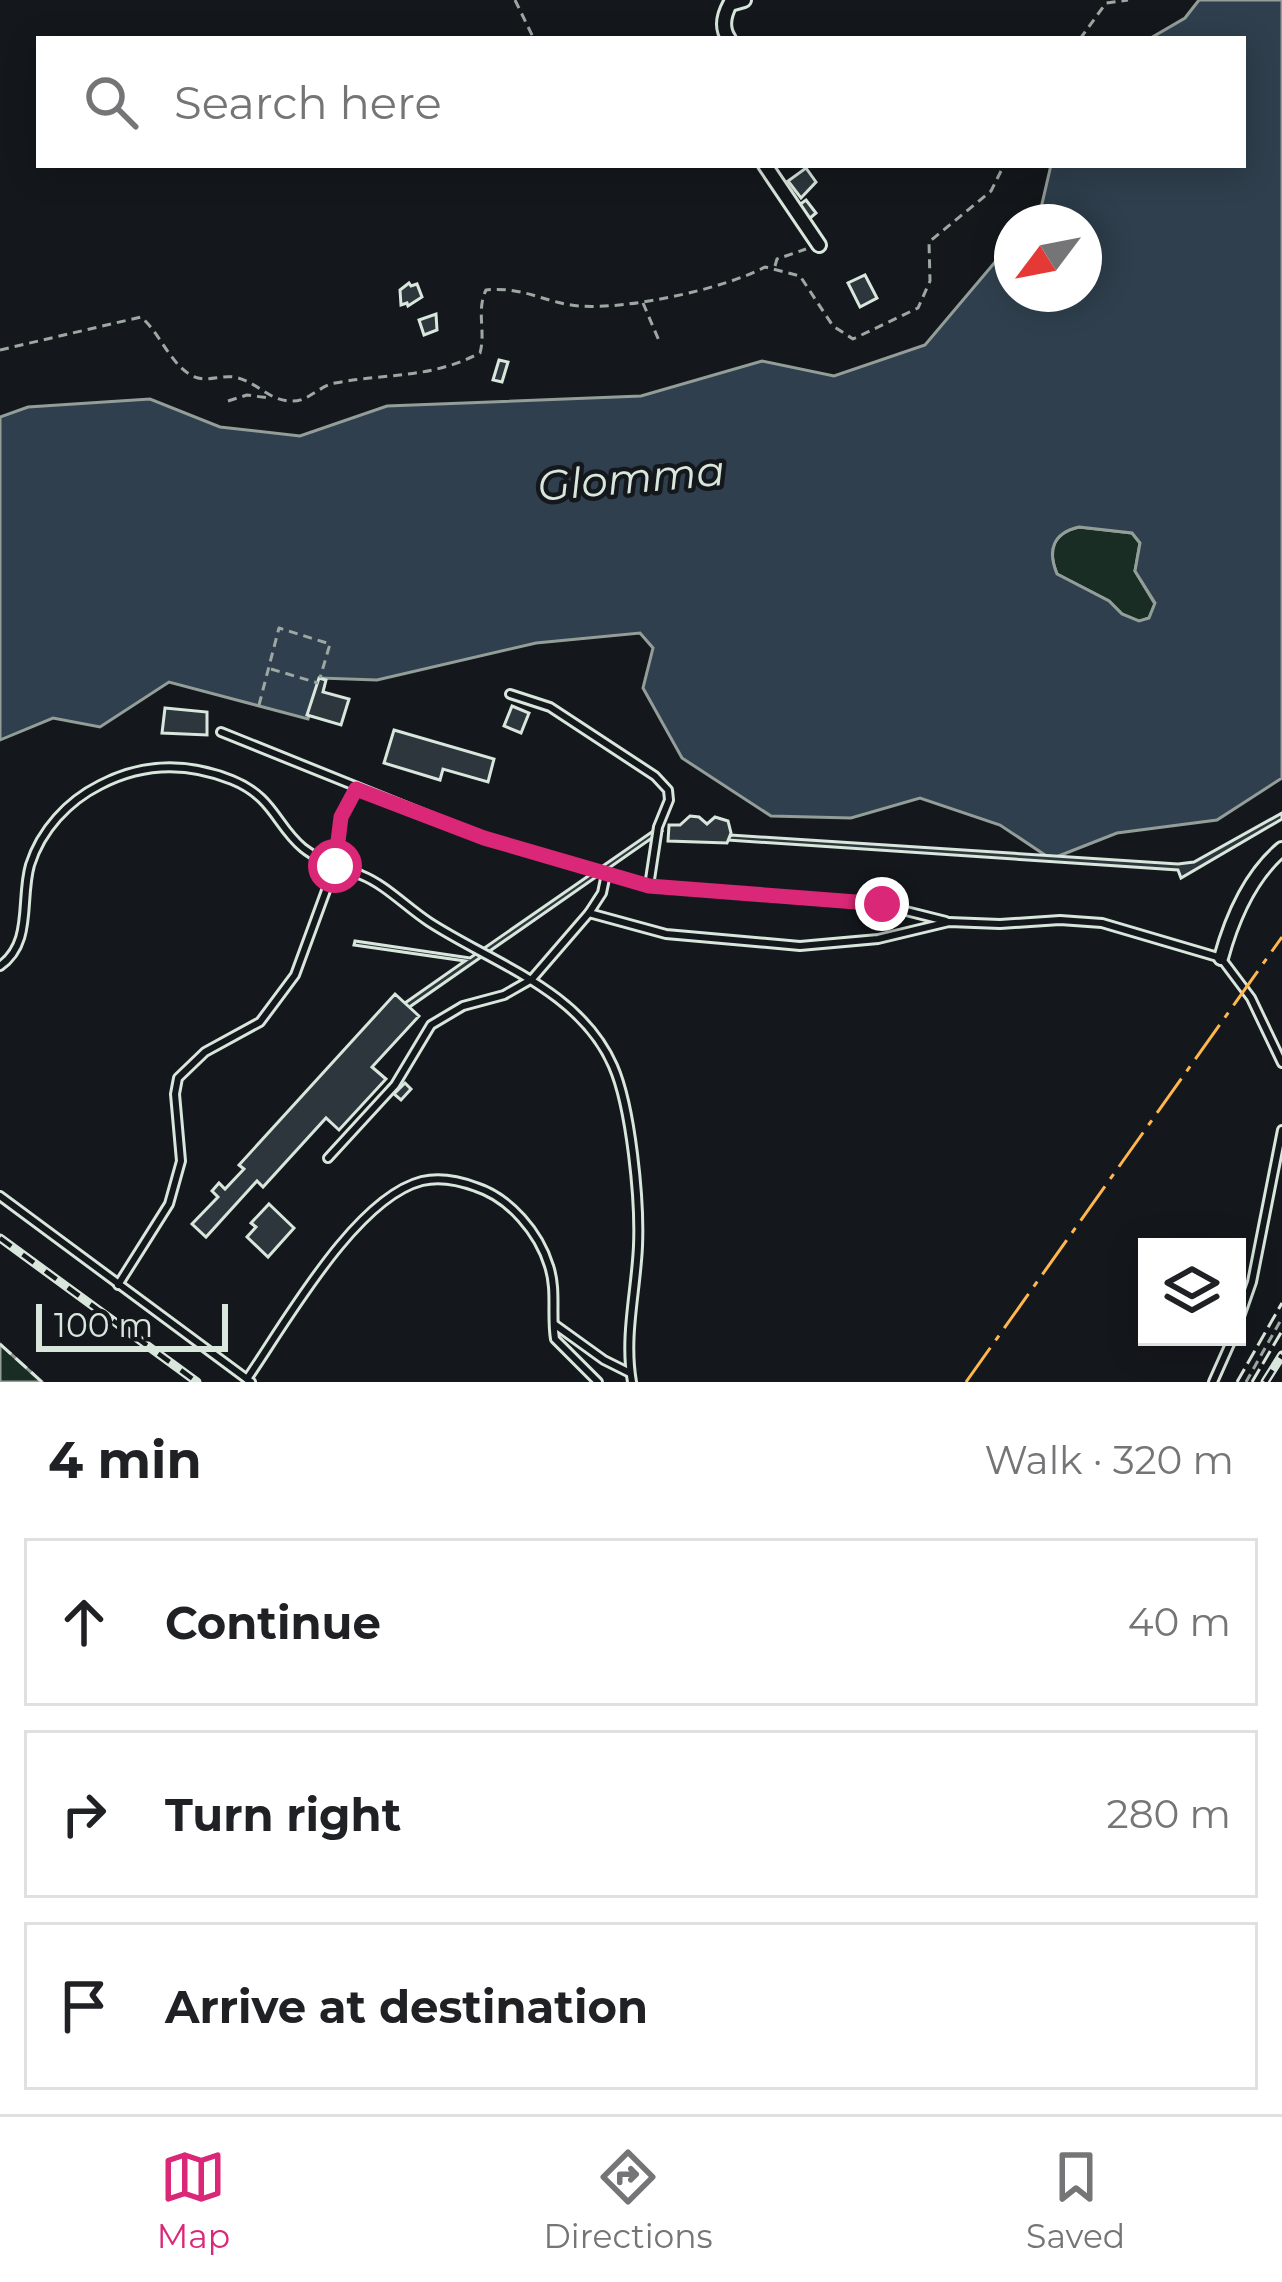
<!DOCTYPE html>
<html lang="en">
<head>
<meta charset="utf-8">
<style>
  :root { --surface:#fff; --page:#f2f2f2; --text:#202124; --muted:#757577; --line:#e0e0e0; --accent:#db2777 }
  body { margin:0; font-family:Montserrat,sans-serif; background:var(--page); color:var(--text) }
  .controls { position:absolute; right:36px; bottom:36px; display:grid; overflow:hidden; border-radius:0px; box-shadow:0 6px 30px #0003 }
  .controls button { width:108px; height:108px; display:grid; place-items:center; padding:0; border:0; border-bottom:3px solid var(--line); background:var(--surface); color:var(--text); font:60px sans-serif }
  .compass { position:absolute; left:994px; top:204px; width:108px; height:108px; border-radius:50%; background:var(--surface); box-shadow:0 6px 30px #0003; rotate:238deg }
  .scale { position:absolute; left:36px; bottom:30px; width:192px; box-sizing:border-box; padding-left:12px; border:6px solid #d8e6dc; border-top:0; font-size:33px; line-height:42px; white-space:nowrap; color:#d8e6dc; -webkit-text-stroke:9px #14181c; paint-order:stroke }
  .stop { position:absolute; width:36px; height:36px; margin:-27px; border:9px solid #db2777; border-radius:50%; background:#fff }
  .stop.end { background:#db2777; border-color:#fff; box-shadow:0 3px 12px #0008 }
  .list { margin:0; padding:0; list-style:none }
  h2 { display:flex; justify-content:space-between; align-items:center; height:156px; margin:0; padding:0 48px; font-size:51px }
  h2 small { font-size:39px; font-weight:400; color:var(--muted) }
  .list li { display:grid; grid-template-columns:78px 1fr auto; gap:36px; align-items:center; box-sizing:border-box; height:168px; margin:0 24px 24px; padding:0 24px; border:3px solid var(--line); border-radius:0px }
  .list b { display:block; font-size:45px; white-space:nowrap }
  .list em { font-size:39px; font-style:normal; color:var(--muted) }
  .icon { flex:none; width:66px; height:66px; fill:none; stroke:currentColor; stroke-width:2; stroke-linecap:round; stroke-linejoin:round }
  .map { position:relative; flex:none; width:1282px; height:1382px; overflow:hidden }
  .search { position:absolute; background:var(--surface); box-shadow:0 6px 30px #0003; left:36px; right:36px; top:36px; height:132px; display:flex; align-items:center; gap:30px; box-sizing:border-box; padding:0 42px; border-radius:0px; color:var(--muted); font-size:45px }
  .sheet { height:732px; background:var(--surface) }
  nav { display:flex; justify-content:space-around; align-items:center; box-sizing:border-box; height:168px; border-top:3px solid var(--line); background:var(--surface); font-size:33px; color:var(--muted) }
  nav a { display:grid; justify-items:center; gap:6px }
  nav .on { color:var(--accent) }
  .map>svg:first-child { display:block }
</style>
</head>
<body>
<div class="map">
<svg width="1282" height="1382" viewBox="0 0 1282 1382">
  <rect width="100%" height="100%" fill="#14181c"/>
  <g fill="#1a2d24" stroke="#939e99" stroke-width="3">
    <path d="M 1079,527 L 1132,533 L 1140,543 L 1135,571 L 1155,604 L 1149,618 L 1139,622 L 1122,614 L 1109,601 L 1057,574 C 1047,550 1053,533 1079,527 Z"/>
    <polygon points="0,1344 42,1382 0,1382"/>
  </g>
  <path fill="#2f3f4d" stroke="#939e99" stroke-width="3" fill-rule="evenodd" d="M 1199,0 L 1282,0 L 1282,778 L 1217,820 L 1117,833 L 1051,859 L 1000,825 L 920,798 L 851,818 L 771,816 L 682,758 L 643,688 L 653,648 L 640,633 L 536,643 L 377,680 L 320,678 L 308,719 L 169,682 L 100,727 L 53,718 L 0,740 L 0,417 L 28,407 L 150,399 L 220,427 L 300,436 L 387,406 L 641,396 L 762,361 L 834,376 L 925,345 L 1012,242 L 1012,294 L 1084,294 L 1084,222 L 1029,222 L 1041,208 L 1051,165 L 1243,165 L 1243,39 L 1149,39 L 1185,18 ZM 1079,527 L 1132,533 L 1140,543 L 1135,571 L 1155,603 L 1149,618 L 1139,621 L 1122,614 L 1109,601 L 1057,574 C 1047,550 1053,533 1079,527 Z"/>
  <g fill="#2c363c" stroke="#d8e6dc" stroke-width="3">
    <polygon points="806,168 816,182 801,198 788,181"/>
    <polygon points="806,200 816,213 809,219 799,205"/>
    <polygon points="865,275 877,298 860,307 848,283"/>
    <polygon points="409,283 411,286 417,284 422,297 408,306 407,303 401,305 400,290"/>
    <polygon points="436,314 437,330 424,335 419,320"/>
    <polygon points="499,360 508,362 502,382 493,380"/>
    <polygon points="319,678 326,680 323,692 349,699 341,725 307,715"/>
    <polygon points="512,706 529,713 521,733 504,726"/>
    <polygon points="165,708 207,712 207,735 162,733"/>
    <polygon points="394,730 494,759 488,782 443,769 440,780 384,763"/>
    <polygon points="1282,813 1282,819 1181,878 1178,870 727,840 731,835 1178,864 1194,862"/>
    <polygon points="690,816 699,817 707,824 715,817 728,821 731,833 727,843 668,841 669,825 680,825"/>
    <polygon points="659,827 662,831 408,1008 405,1003 465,961 354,945 355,941 470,958"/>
    <polygon points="395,994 419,1016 372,1067 386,1079 339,1130 326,1118 263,1187 257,1181 206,1237 192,1224 218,1197 212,1191 219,1183 225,1189 244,1169 239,1165"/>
    <polygon points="405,1083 411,1089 401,1100 394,1094"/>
    <polygon points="269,1204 294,1228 268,1257 247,1237 256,1227 251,1223"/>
  </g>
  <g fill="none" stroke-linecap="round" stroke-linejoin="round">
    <defs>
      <g id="lane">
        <polyline points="510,694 550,707 655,776 668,790 669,800 658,827 649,886"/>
        <polyline points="221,732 484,838 649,886 882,905 946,921"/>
        <polyline points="606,874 602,893 589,913 666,934 800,946 878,939 949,922 1000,924 1060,920 1102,923 1221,958 1251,998 1282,1063"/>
        <path d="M 0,966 C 33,943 20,900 30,865 C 41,830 68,801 100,785 C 144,762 187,762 232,780 C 274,797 276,826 303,848 C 320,862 342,866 361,875 C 386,885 406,907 429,922 C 492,963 580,990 613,1066 C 631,1107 640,1200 638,1246 C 636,1292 624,1336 632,1382"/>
        <polyline points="328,1158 395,1085 431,1025 463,1006 504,995 532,979 589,913"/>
        <polyline points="0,1196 251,1382"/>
        <polyline points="118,1285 169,1204 181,1161 175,1094 178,1078 205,1052 260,1022 295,975 335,866 341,817 356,789"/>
        <polyline points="554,1324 604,1360 630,1373"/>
        <polyline points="1237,1325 1252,1282 1282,1130"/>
        <path d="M 247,1379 C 285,1324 355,1198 422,1181 C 439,1177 460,1181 476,1187 C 510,1198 539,1233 549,1266 C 557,1290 551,1315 555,1339 L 598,1382"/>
        <polyline points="1213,1382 1233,1337"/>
      </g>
      <g id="street">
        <path d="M 729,39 C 721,28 724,15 730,4 L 744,0"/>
        <polyline points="765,165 819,245"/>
        <path d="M 1221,958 C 1232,918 1250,876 1282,849"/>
      </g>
    </defs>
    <use href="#lane" stroke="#d8e6dc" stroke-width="12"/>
    <use href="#street" stroke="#d8e6dc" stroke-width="18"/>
    <g stroke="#9da8a2" stroke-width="3" stroke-dasharray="9 6" stroke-linecap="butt">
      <polyline points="515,0 534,39"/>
      <polyline points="1080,39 1106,3 1128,0"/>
      <polyline points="775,266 777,259 806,249"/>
      <polyline points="643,303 660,343"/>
      <path d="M 0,350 L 141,317 C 159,332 169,361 189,374 C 204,384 218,375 234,377 C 257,381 269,402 293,401 C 309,401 319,386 335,383 C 388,373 430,379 480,353 C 486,331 476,311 486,290 C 523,286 545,303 579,306 C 626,310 724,289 765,267 L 800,276 L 833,326 L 853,339 L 918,308 L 930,281 L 929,242 L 991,191 L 1004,165"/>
      <polyline points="228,401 247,395 269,398"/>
      <polyline points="271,669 318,683"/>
      <polyline points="259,705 279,628 330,644 320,678"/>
      <polyline points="1246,1382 1282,1318"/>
    </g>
    <use href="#lane" stroke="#14181c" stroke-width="6"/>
    <use href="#street" stroke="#14181c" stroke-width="12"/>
    <defs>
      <g id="rail">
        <polyline points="0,1238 197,1382"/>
        <polyline points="1265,1382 1282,1355"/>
      </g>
    </defs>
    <use href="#rail" stroke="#d8e6dc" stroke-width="9"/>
    <use href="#rail" stroke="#14181c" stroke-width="4.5" stroke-dasharray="14" stroke-linecap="butt"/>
    <g stroke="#d8e6dc" stroke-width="3" stroke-dasharray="15 6" stroke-linecap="butt">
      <polyline points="0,1344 42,1382"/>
      <polyline points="1237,1382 1282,1303"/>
      <polyline points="1252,1382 1282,1331"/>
    </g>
    <polyline stroke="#ffb74d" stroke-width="3" stroke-dasharray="42 9 6 9" stroke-linecap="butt" points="966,1382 1282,937"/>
  </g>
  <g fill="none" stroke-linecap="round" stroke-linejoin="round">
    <polyline stroke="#db2777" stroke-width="15" points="335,866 341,817 356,789 484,838 649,886 882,904"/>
  </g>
  <g text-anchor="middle" stroke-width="9" stroke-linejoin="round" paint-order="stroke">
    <g font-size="42" font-style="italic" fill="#d8e6dc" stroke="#14181c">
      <text transform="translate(631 478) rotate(-5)" y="15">Glomma</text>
    </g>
  </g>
</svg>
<div class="controls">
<button><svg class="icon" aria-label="layers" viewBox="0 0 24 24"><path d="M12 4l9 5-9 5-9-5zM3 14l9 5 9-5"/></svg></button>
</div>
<svg class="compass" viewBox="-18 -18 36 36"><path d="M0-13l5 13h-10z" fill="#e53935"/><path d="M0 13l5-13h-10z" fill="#757577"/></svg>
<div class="scale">100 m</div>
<div class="stop" style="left:335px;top:866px"></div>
<div class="stop end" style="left:882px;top:904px"></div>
<div class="search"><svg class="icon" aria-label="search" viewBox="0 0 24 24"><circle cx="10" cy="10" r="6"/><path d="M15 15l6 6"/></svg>Search here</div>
</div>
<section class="sheet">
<h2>4 min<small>Walk · 320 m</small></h2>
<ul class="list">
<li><svg class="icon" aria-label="ahead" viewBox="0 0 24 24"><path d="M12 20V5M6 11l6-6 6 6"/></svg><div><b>Continue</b></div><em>40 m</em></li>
<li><svg class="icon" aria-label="right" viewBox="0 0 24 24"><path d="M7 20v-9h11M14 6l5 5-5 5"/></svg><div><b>Turn right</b></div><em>280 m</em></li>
<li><svg class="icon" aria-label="arrive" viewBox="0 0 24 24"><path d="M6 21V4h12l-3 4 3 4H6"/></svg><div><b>Arrive at destination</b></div></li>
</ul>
</section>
<nav>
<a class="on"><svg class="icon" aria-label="map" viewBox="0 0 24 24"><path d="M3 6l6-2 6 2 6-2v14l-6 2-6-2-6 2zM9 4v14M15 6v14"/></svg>Map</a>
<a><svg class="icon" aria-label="directions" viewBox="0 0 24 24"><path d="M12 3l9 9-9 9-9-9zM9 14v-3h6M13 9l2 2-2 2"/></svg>Directions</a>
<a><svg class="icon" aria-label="saved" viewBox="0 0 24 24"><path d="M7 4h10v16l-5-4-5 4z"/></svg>Saved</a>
</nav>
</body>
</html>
